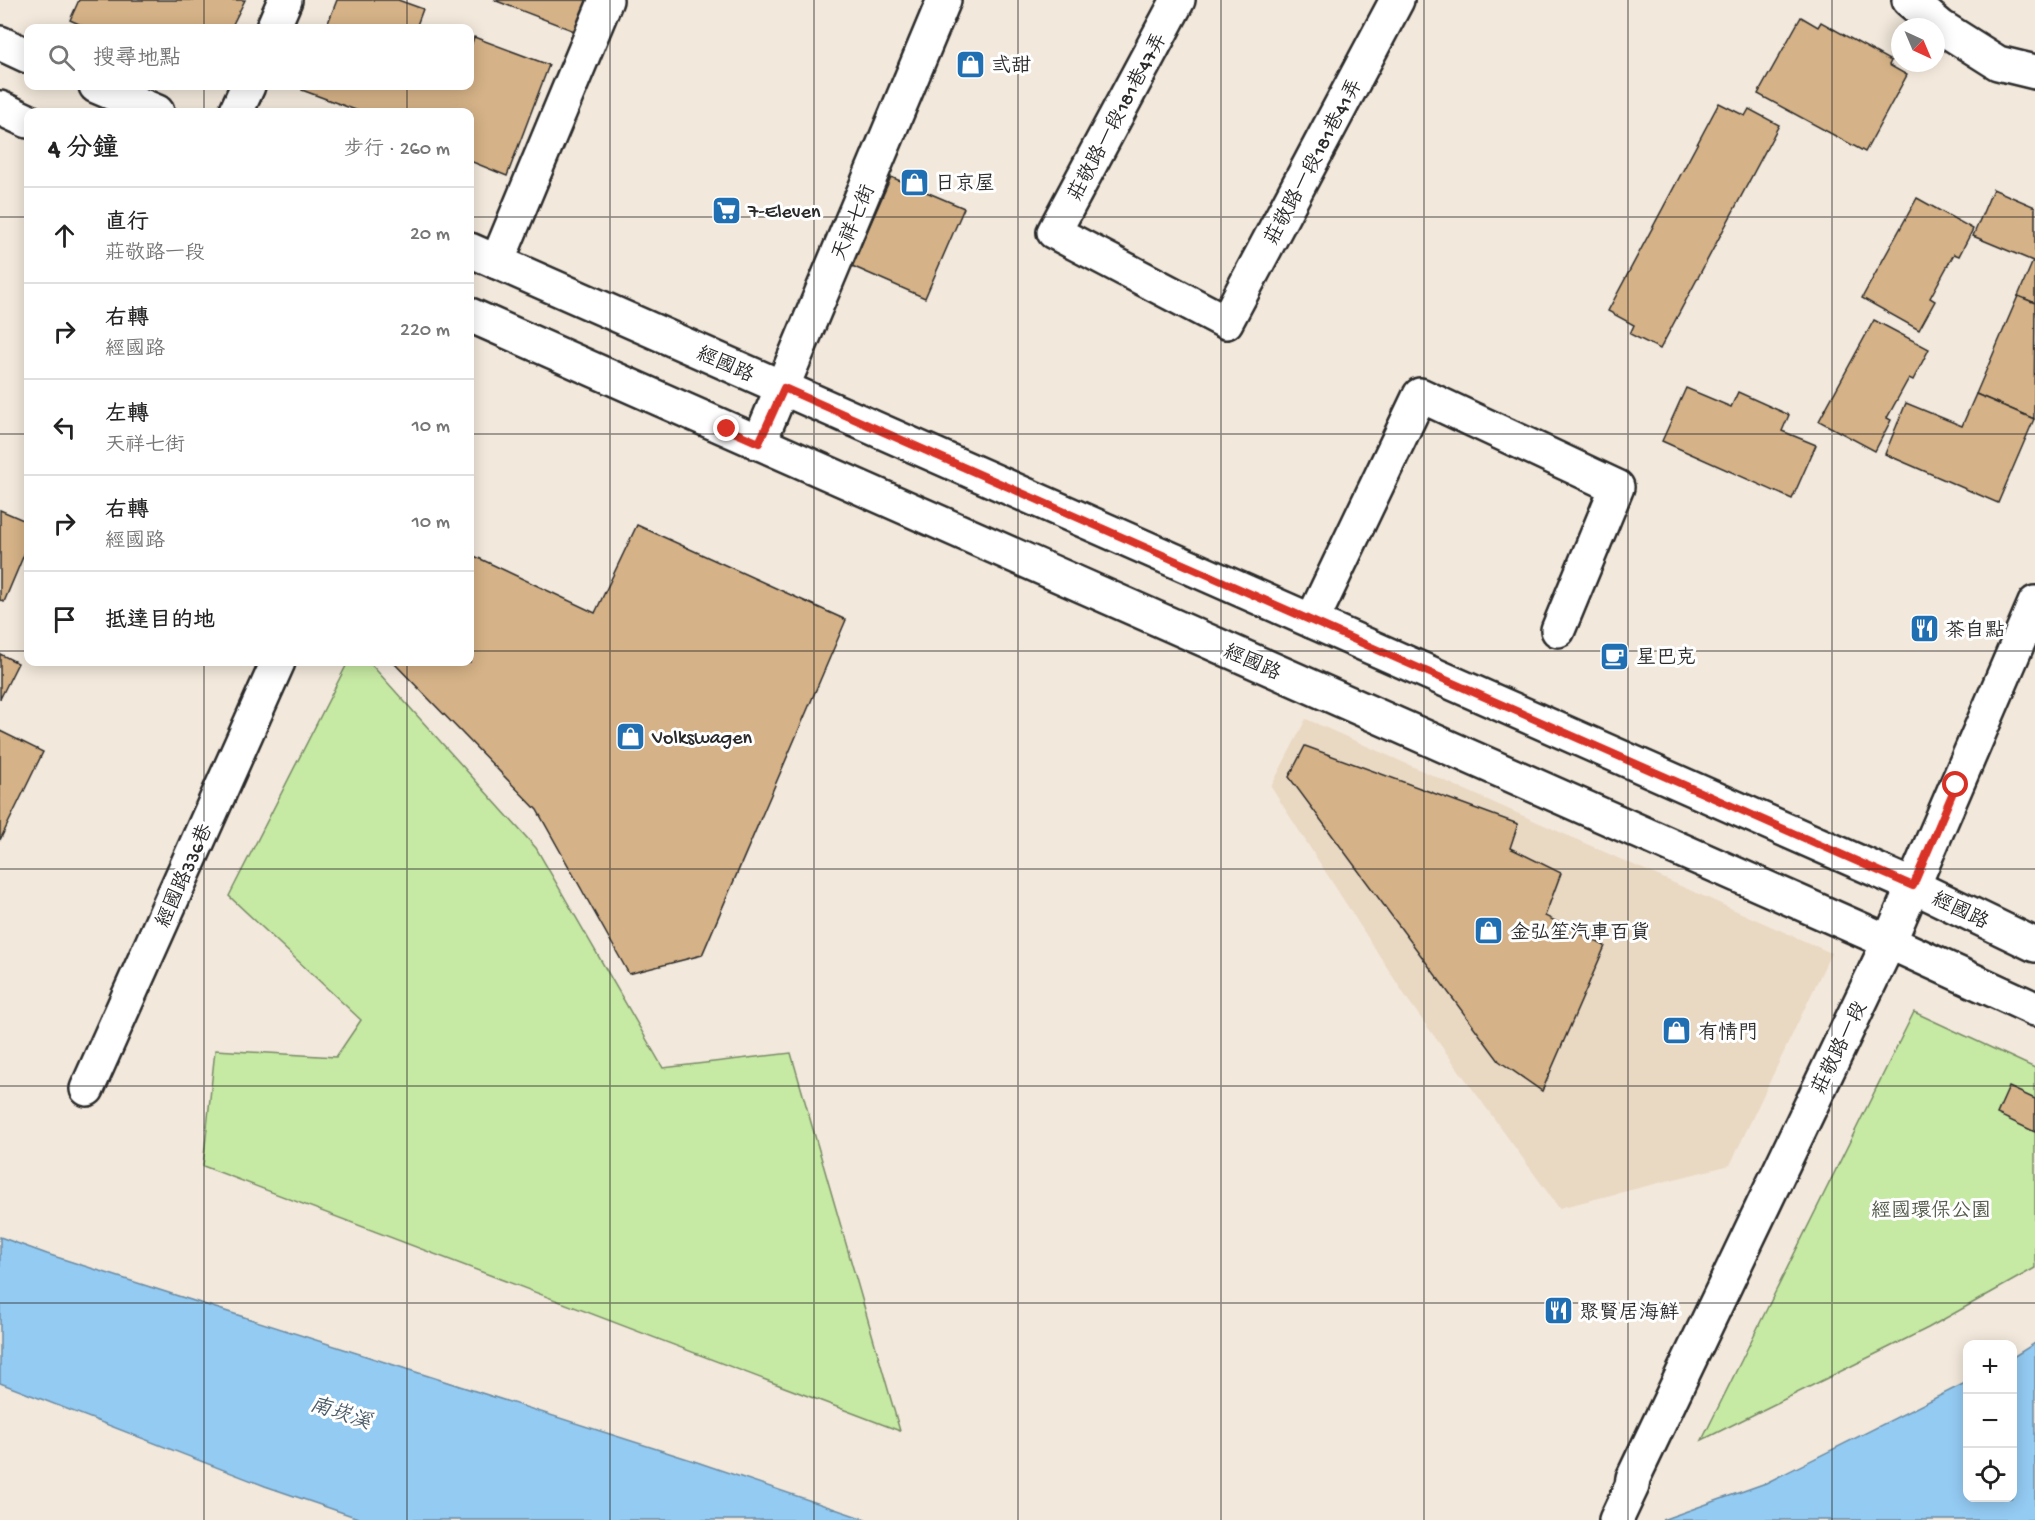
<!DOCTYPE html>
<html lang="zh-TW">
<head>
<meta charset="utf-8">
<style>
  :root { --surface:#fff; --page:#f2f2f2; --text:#222; --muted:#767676; --line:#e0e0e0 }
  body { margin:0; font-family:"Gochi Hand","LXGW WenKai TC",sans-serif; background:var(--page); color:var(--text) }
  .controls { position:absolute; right:18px; bottom:18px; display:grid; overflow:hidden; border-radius:12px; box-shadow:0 3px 15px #0003 }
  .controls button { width:54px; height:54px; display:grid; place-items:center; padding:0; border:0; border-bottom:2px solid var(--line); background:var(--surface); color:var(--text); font:30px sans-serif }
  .compass { position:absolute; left:1891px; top:18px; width:54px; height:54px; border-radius:50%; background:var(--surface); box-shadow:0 3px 15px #0003; rotate:136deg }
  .stop { position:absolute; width:18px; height:18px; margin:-14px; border:4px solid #d93025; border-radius:50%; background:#fff }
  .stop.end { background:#d93025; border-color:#fff; box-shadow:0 2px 6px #0008 }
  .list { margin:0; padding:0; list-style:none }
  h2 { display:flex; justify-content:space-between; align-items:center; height:78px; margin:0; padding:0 24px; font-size:26px }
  h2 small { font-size:20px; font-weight:400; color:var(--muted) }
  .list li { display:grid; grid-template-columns:39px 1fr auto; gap:18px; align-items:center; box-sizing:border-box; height:96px; padding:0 24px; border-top:2px solid var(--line) }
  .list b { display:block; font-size:22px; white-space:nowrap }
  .list p { margin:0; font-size:20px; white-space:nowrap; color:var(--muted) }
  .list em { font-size:20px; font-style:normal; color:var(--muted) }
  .icon { flex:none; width:33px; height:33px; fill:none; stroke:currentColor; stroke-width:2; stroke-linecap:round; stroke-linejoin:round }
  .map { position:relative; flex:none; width:2035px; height:1520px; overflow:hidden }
  .search { position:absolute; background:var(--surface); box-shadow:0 3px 15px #0003; left:24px; top:24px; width:450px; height:66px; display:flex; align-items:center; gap:15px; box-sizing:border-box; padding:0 21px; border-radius:12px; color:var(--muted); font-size:22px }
  .panel { position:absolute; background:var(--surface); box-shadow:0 3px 15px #0003; left:24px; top:108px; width:450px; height:558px; border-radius:12px }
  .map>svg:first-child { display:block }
</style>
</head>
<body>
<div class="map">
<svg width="2035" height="1520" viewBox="0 0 2035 1520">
  <rect width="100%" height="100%" fill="#f2e8db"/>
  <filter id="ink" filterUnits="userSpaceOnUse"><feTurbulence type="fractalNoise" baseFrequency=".0167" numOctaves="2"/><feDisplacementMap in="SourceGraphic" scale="12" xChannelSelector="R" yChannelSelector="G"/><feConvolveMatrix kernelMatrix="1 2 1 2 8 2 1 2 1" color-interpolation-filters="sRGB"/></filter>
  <g filter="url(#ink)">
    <polygon fill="#e9d8c2" points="1306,719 1831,953 1730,1165 1559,1208 1408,1000 1271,787"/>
    <g fill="#c6e9a3" stroke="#788a67" stroke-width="1.5">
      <polygon points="348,662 369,662 536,848 663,1068 791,1053 900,1431 203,1166 215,1050 336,1057 361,1020 229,896"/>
      <polygon points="1914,1012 2035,1068 2035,1268 1928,1328 1702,1440"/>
    </g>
    <g fill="#94cbf3" stroke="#6a8ba3" stroke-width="1.5">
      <polygon points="0,1237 47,1254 691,1460 867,1520 364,1520 265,1486 0,1383"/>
      <polygon points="2035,1343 2035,1520 1662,1520 1766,1483 1967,1382 1968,1498 2012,1498 2013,1357"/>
    </g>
    <g fill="#d5b287" stroke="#2b2b2b" stroke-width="1.5">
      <polygon points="79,0 245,0 231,28 88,28 70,20"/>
      <polygon points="337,0 398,0 423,9 416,28 326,28"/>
      <polygon points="494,0 589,0 577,32"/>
      <polygon points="1801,17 1818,27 1821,22 1891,61 1889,65 1907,75 1865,152 1758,94"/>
      <polygon points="474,37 549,65 507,176 470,161 470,112 361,112 302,90 304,86 470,86 470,49"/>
      <polygon points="1719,103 1745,116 1749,109 1779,125 1660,349 1630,334 1634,325 1608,311"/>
      <polygon points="891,177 964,208 925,298 852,266"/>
      <polygon points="1993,189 2035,207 2035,303 2018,296 2033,261 1973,236"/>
      <polygon points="1917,198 1973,229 1959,256 1954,254 1930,298 1935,301 1919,330 1862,298"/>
      <polygon points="2018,296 2035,303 2034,419 1976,394"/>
      <polygon points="1874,320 1929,349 1913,380 1909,378 1887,418 1891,420 1875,451 1819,421"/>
      <polygon points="1686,388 1731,407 1738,392 1789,415 1782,431 1816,445 1792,499 1662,441"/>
      <polygon points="1976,394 2034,419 1998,503 1885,454 1906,403 1962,426"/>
      <polygon points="0,510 28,522 28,545 4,602 0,600"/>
      <polygon points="637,525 846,620 702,955 629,974 537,810 393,662 470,662 470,554 595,613"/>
      <polygon points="0,654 18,663 0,699"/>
      <polygon points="0,731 43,752 0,840"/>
      <polygon points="1305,746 1518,824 1510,848 1561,873 1545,916 1605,946 1542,1091 1499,1061 1289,777"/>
      <polygon points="2009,1087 2035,1099 2035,1132 1997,1114"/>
    </g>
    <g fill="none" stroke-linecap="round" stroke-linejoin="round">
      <defs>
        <g id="minor">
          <polyline points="1178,0 1054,232 1226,322 1397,0"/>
          <polyline points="1909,0 1941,27 1998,63 2035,72"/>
          <polyline points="273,28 285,0"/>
          <polyline points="0,43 28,56"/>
          <polyline points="96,86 157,112"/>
          <polyline points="0,108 28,121"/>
          <polyline points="236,112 248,86"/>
          <polyline points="470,250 1913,886 2035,945"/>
          <polyline points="497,262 606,0"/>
          <polyline points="470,315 1889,942 2035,1009"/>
          <polyline points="759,443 944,0"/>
          <polyline points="1312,621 1420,395 1617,487 1558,630"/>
          <polyline points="87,1089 278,662"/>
          <polyline points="1616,1520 1632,1486 1633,1478 1889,942 2035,603"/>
        </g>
      </defs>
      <use href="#minor" stroke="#2b2b2b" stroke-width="38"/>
      <use href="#minor" stroke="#fff" stroke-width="33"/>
    </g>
  </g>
  <g fill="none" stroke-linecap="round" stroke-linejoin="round" filter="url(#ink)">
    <polyline stroke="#d93025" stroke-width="8" points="727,429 759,443 784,388 1913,886 1956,785"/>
  </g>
  <path fill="none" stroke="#2b2b2b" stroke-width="1.5" stroke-opacity="0.55" d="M 204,0 L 204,28M 407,0 L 407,28M 610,0 L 610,1520M 814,0 L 814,1520M 1018,0 L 1018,1520M 1221,0 L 1221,1520M 1424,0 L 1424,1520M 1628,0 L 1628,1520M 1832,0 L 1832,1520M 204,86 L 204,112M 407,86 L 407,112M 0,217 L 28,217M 470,217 L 2035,217M 0,434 L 28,434M 470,434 L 2035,434M 0,651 L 28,651M 470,651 L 2035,651M 204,662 L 204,1520M 407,662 L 407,1520M 0,869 L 2035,869M 0,1086 L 2035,1086M 0,1303 L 2035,1303"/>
  <defs>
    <symbol id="shop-square" viewBox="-11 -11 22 22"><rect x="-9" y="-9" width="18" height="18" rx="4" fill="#1f6fb2" stroke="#fff"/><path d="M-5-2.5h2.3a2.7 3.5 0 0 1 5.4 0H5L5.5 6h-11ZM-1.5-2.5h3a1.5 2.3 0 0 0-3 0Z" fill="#fff"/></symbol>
    <symbol id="supermarket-square" viewBox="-11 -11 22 22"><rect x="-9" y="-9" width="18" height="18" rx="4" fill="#1f6fb2" stroke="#fff"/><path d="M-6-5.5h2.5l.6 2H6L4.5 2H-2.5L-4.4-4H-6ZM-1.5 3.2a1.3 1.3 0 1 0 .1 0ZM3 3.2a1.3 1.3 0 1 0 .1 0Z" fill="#fff"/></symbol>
    <symbol id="restaurant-square" viewBox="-11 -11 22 22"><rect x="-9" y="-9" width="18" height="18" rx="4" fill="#1f6fb2" stroke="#fff"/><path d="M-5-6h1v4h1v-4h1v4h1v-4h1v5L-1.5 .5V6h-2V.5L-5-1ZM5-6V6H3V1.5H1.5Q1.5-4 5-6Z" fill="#fff"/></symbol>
    <symbol id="cafe-square" viewBox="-11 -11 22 22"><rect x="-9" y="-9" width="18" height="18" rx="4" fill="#1f6fb2" stroke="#fff"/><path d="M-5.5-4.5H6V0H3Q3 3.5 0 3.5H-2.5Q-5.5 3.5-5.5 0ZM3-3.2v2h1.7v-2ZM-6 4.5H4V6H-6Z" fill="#fff"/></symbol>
  </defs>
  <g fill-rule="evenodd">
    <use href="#shop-square" x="954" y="48" width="33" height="33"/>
    <use href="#shop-square" x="898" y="166" width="33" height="33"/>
    <use href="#supermarket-square" x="710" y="194" width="33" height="33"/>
    <use href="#restaurant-square" x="1908" y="612" width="33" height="33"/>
    <use href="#cafe-square" x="1598" y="640" width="33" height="33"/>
    <use href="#shop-square" x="614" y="720" width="33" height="33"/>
    <use href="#shop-square" x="1472" y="914" width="33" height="33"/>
    <use href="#shop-square" x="1660" y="1014" width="33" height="33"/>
    <use href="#restaurant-square" x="1542" y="1294" width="33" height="33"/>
  </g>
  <g text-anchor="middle" stroke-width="6" stroke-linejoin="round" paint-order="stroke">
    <g font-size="20" fill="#2b2b2b" stroke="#fff" text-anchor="start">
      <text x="991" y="71">弎甜</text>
      <text x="935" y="189">日京屋</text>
      <text x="748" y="217">7-Eleven</text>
      <text x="1945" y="636">茶自點</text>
      <text x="1636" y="663">星巴克</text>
      <text x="652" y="743">Volkswagen</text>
      <text x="1510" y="938">金弘笙汽車百貨</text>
      <text x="1698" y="1038">有情門</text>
      <text x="1579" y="1318">聚賢居海鮮</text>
    </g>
    <g font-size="20" fill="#2b2b2b" stroke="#fff">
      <text transform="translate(1116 116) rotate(-62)" y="7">莊敬路一段181巷47弄</text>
      <text transform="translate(1312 161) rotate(-62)" y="7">莊敬路一段181巷41弄</text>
      <text transform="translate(852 222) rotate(-67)" y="7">天祥七街</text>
      <text transform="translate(726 363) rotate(24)" y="7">經國路</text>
      <text transform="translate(1253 661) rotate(24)" y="7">經國路</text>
      <text transform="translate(183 875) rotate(-66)" y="7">經國路336巷</text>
      <text transform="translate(1961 909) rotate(26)" y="7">經國路</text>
      <text transform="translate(1838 1047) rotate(-64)" y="7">莊敬路一段</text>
    </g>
    <g font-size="20" fill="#525a49" stroke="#fff">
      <text x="1931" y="1216">經國環保公園</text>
    </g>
    <g font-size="21" font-style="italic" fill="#4a5b67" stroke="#fff">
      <text transform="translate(341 1412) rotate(18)" y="7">南崁溪</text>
    </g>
  </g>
</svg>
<div class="controls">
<button>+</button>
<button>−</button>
<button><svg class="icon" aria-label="locate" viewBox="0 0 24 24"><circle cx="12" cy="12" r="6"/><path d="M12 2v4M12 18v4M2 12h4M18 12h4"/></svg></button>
</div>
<svg class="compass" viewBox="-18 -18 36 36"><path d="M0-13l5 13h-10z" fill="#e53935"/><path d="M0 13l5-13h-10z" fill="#767676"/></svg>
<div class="stop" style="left:1956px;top:785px"></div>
<div class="stop end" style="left:727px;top:429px"></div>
<div class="search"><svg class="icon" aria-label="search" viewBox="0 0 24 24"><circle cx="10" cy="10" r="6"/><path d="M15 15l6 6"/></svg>搜尋地點</div>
<section class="panel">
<h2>4 分鐘<small>步行 · 260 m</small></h2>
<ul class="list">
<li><svg class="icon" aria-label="ahead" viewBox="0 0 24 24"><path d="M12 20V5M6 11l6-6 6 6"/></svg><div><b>直行</b><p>莊敬路一段</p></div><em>20 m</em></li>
<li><svg class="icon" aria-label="right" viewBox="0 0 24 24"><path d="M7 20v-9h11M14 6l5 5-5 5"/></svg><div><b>右轉</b><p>經國路</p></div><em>220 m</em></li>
<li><svg class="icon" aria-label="left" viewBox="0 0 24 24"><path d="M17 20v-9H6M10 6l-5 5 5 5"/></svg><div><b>左轉</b><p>天祥七街</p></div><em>10 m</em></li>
<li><svg class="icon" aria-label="right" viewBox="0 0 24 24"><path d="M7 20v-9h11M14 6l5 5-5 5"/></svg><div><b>右轉</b><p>經國路</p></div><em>10 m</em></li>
<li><svg class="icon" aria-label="arrive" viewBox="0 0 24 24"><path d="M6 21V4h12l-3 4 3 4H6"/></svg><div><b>抵達目的地</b></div></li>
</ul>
</section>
</div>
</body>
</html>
